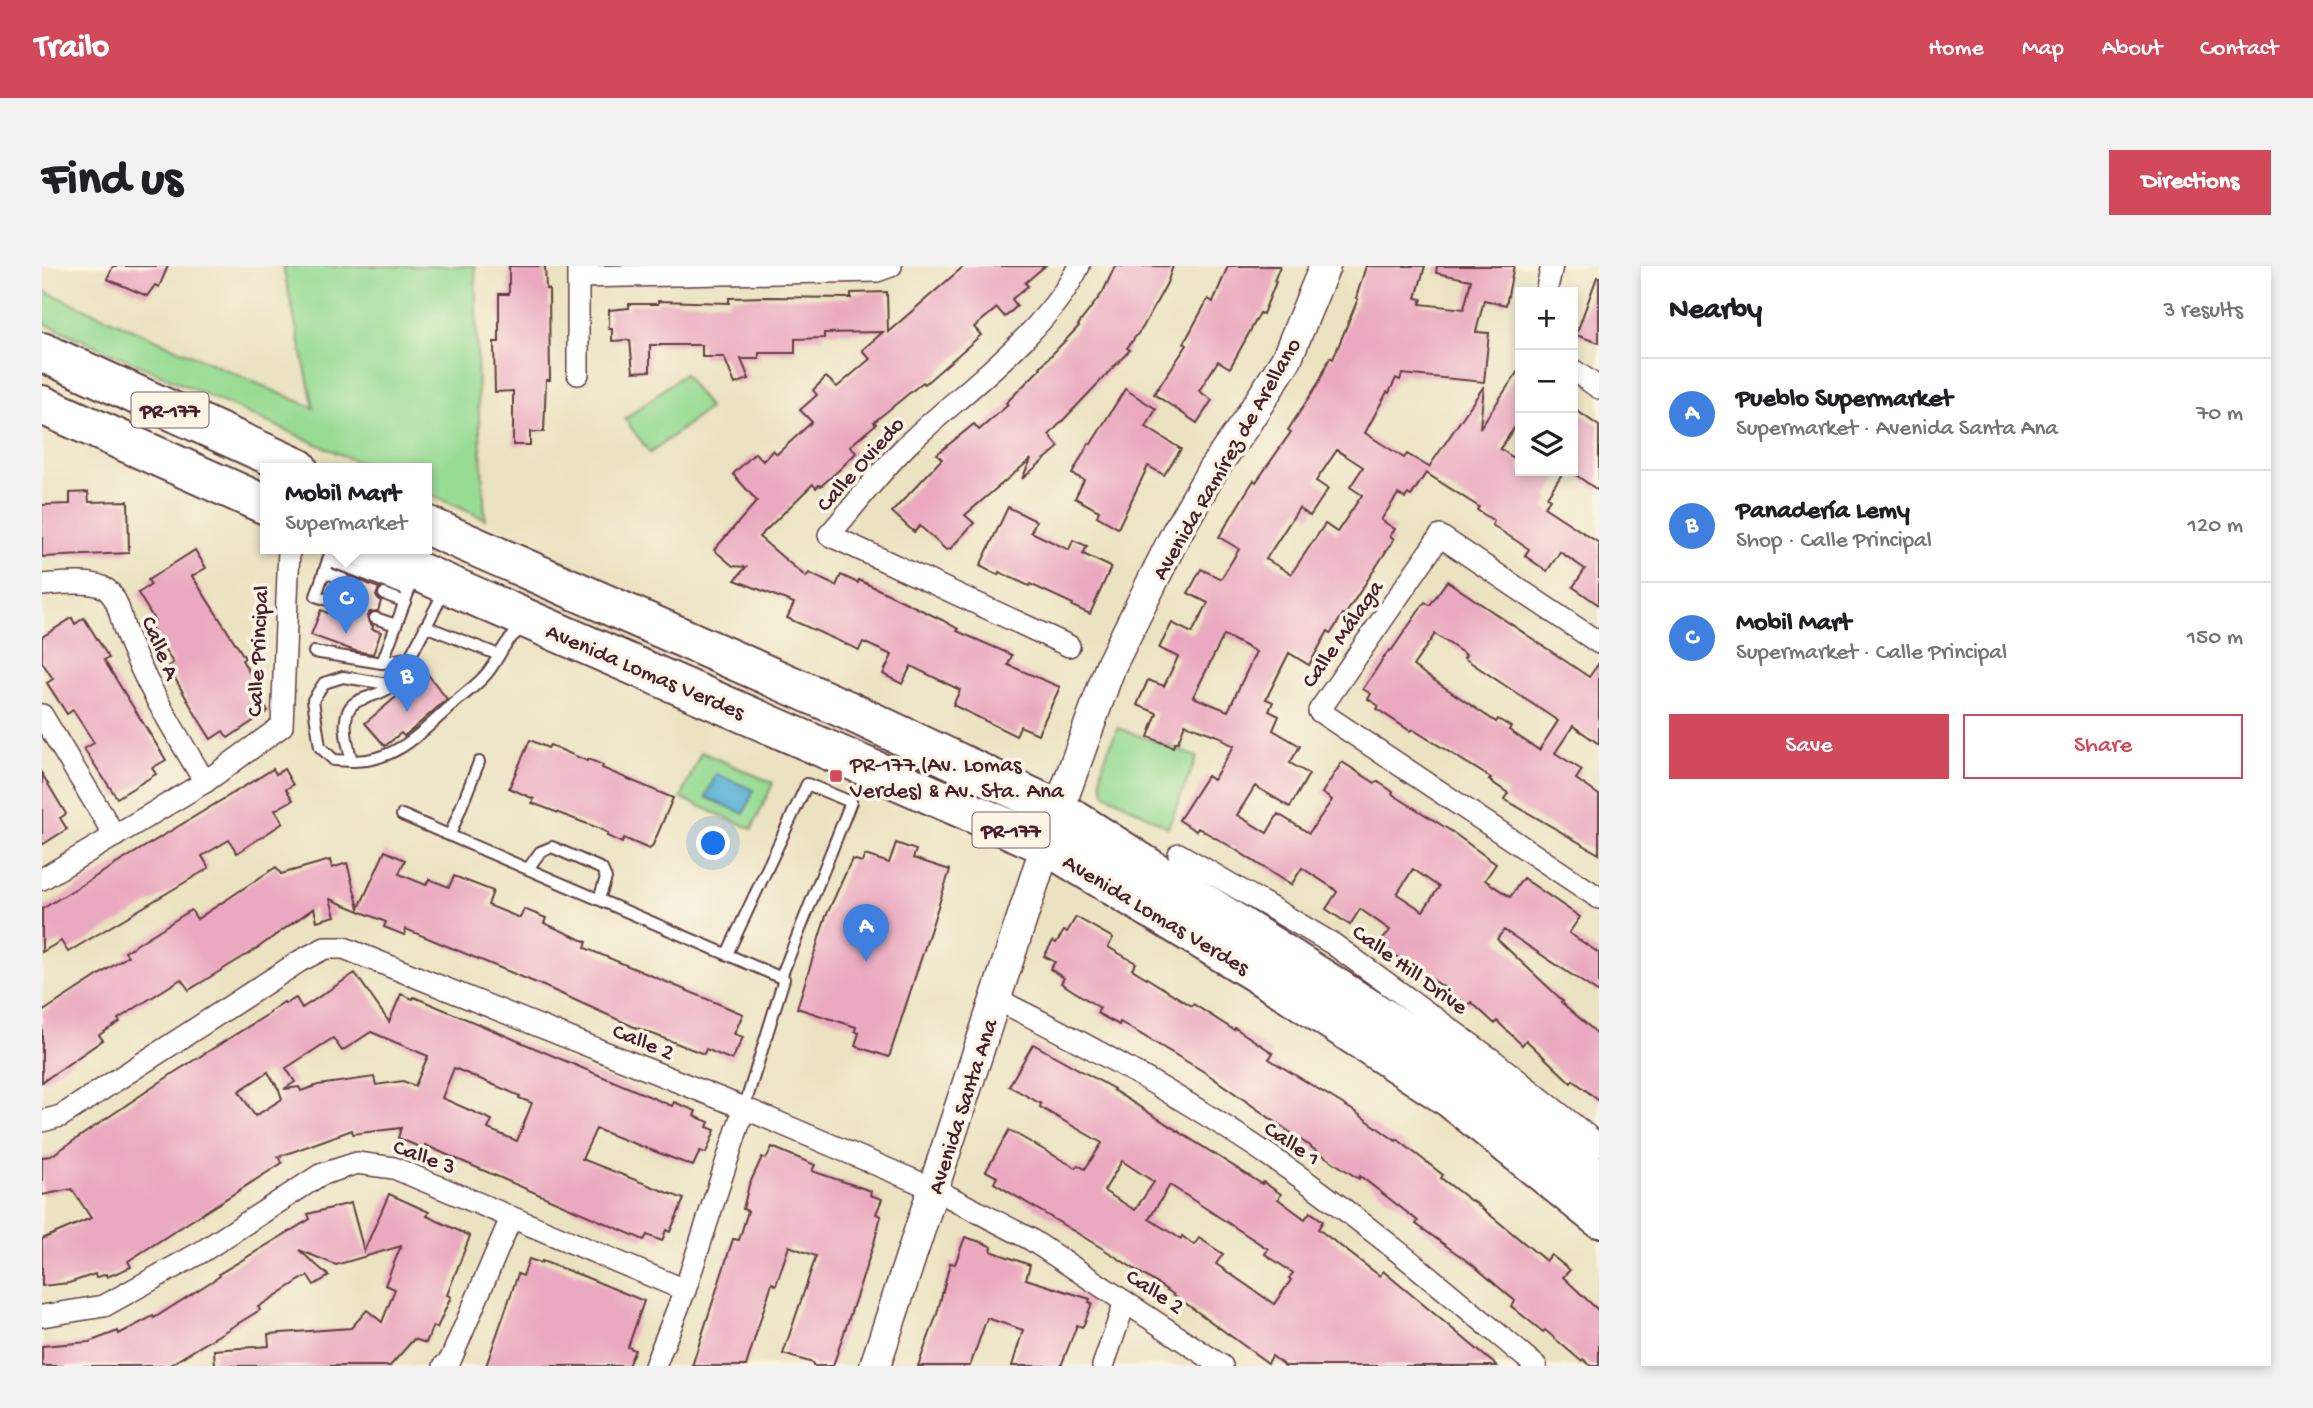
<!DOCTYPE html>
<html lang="en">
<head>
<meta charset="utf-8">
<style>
  :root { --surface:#fff; --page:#f2f2f2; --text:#202124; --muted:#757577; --line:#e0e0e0; --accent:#d1495b }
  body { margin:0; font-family:"Gochi Hand",sans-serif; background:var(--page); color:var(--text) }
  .controls { position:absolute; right:21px; top:21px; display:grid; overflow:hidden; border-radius:0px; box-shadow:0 4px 10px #0003 }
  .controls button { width:63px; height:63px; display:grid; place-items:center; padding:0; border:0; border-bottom:2px solid var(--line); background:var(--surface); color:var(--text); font:35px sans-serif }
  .you { position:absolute; left:672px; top:578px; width:24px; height:24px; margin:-18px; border:5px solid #fff; border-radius:50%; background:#1a73e8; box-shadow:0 0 0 10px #1a73e833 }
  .badge { display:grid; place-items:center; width:46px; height:46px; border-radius:50%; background:var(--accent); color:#fff; font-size:23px; font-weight:700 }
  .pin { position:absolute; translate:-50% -58px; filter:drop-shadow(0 2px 4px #0008) }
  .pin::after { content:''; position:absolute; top:37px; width:24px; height:21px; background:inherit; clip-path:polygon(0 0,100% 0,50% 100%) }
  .popup { position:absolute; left:218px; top:197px; width:172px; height:91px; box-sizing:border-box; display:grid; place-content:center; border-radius:0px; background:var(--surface); filter:drop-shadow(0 2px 5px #0005); font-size:23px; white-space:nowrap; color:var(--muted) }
  .popup b { font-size:26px; color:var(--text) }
  .popup::after { content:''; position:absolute; left:50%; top:100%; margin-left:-14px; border:14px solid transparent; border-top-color:var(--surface) }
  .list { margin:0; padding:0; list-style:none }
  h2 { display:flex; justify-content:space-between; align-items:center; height:91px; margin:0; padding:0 28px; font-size:30px }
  h2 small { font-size:23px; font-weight:400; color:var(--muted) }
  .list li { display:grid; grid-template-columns:46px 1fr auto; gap:21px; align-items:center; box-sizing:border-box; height:112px; padding:0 28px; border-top:2px solid var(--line) }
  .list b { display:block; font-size:26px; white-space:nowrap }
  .list p { margin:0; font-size:23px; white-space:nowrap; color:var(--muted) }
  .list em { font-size:23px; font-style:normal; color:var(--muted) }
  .actions { display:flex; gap:14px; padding:21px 28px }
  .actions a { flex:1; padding:16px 0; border:2px solid var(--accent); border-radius:0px; text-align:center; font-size:24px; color:var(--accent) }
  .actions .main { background:var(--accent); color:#fff }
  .icon { flex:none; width:38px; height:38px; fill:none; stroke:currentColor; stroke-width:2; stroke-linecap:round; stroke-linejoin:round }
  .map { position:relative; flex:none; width:1557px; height:1100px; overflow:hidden; border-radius:0px }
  header { display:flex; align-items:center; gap:42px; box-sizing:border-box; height:98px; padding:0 35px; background:var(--accent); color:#fff }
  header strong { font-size:33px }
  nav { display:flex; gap:38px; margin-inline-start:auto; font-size:24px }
  .intro { display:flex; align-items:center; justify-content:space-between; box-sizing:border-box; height:168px; padding:0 42px }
  h1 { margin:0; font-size:49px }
  .button { padding:18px 32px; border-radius:0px; background:var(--accent); color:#fff; font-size:24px; font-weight:700 }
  main { display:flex; gap:42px; padding:0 42px }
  aside { flex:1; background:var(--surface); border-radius:0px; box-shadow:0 4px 10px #0003 }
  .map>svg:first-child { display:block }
</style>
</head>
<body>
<header>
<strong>Trailo</strong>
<nav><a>Home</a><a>Map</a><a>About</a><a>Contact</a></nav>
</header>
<div class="intro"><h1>Find us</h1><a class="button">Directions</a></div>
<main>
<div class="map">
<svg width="1557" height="1100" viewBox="0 0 1557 1100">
  <rect width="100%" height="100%" fill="#fcf5e5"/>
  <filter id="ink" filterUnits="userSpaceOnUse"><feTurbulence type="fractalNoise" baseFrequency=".0143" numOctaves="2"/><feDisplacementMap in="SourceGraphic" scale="14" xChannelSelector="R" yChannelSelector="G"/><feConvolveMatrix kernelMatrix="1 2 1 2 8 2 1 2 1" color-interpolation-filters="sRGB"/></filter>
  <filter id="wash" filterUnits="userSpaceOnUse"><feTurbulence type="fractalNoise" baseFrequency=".00686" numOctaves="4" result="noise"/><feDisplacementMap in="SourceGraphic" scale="28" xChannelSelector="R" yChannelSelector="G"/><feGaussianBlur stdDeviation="1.57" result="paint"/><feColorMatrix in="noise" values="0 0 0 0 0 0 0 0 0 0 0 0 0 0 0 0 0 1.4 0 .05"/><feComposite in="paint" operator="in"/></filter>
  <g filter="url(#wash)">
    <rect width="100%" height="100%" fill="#eae2c0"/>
    <g fill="#98dc94" stroke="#717e60" stroke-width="2">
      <polygon points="241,0 433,0 436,131 443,253 385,227 384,202 329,202 0,56 0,24 272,142"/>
      <polygon points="642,108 667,142 608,187 583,153"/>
      <path d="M 1076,462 L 1155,491 L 1126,561 L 1064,528 C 1051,507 1068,482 1076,462 Z"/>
      <polygon points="659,486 731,517 710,563 639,532"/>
    </g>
    <polygon fill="#56b2d4" stroke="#506880" stroke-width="2" points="674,508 712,524 702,548 664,531"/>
    <g id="blocks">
      <g fill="#eaa9c0" fill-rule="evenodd">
        <polygon points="71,0 126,0 117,21 113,19 105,30 65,13"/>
        <polygon points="467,0 503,0 504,23 507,23 508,114 504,114 502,166 488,166 488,179 471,179 471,125 453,126 452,76 457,76 457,28 467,28"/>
        <polygon points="922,0 1003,0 983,17 986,20 970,33 975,40 963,51 955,42 932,61 939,69 883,118 881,116 832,156 834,158 808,180 814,187 798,203 779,220 777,219 774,222 771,218 717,271 764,311 767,307 794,320 799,309 816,317 817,314 900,354 916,363 915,365 970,389 966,399 1018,421 996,468 978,460 974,470 911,439 918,424 869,400 860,418 841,408 850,389 821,376 817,384 745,352 752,337 693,314 704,301 691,300 672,284 715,235 691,208 713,187 721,195 731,184 735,188 770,156 758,144 775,129 771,124 784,111 795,121 828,93 820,84 841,66 782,67 782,72 753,73 753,87 717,87 717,93 699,93 707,113 693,118 682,91 660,91 660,79 608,79 608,105 591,106 588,74 570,75 570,63 567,63 567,44 587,42 587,38 616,38 616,35 687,37 687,32 724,31 809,32 809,27 845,26 846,66"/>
        <polygon points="1073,0 1131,0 1125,17 1101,61 1085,82 1088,84 1007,169 1017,181 980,213 989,193 923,249 932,257 908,283 904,284 878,260 872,266 850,246 900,193 895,188 932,158 937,164 966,139 964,137 999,102 998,101 1037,60 1036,59 1061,26"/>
        <polygon points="1186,0 1238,0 1232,15 1234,16 1221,48 1218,47 1188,102 1176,95 1157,125 1170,134 1155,157 1112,128 1145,79 1142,77 1166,33 1171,36"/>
        <path d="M 1324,0 L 1383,0 L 1374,32 L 1380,33 L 1378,38 L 1422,43 L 1429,14 L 1394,7 L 1395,0 L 1472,0 L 1464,39 L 1442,34 L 1434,66 L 1447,67 L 1442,116 L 1360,108 L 1358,114 L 1354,112 L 1347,127 L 1345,126 L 1323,167 L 1362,192 L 1365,188 L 1387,201 L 1442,120 L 1438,162 L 1478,102 L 1478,153 L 1458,183 L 1478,196 L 1478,205 L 1522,205 L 1505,231 L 1508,233 L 1502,241 L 1557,277 L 1557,339 L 1531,321 L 1543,303 L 1518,286 L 1505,305 L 1483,290 L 1487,283 L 1450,259 L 1452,255 L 1435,244 L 1437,241 L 1384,207 L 1369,230 L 1366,228 L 1363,232 L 1356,228 L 1339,254 L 1353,263 L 1348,270 L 1352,273 L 1303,349 L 1301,348 L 1289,367 L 1286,365 L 1267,399 L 1247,387 L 1224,433 L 1231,436 L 1227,445 L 1237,450 L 1231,464 L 1258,480 L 1248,497 L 1267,508 L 1248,541 L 1213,520 L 1195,549 L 1225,567 L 1236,548 L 1267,567 L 1290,534 L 1280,527 L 1300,496 L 1333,517 L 1335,515 L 1351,526 L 1350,528 L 1409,565 L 1454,598 L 1443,614 L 1468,631 L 1481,612 L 1538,651 L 1527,667 L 1557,687 L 1557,727 L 1462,664 L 1455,673 L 1521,735 L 1519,736 L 1557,769 L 1557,835 L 1531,814 L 1529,817 L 1484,774 L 1480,779 L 1455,755 L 1453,758 L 1429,736 L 1426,740 L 1405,725 L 1406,724 L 1337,679 L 1348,664 L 1318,643 L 1308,659 L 1284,643 L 1295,626 L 1291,622 L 1260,602 L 1249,619 L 1186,579 L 1156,562 L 1154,565 L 1137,554 L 1165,510 L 1171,514 L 1192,480 L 1180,474 L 1181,472 L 1143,458 L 1136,476 L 1133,476 L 1131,481 L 1106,471 L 1115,447 L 1095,439 L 1106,414 L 1122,420 L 1136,391 L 1117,382 L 1130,357 L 1150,367 L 1166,337 L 1146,327 L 1159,303 L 1179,313 L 1197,283 L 1177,271 L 1205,225 L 1212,214 L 1214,216 L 1249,166 L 1246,164 L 1277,116 L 1288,91 L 1291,93 L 1316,33 L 1314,32 ZM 1295,184 L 1321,201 L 1308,221 L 1320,229 L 1295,266 L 1283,258 L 1249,308 L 1224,293 L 1257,242 L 1268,250 L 1286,223 L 1274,215 ZM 1182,369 L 1214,386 L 1186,445 L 1151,431 ZM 1371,603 L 1397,621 L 1381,645 L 1355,628 Z"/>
        <polygon points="1555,11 1557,11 1557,77 1534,69"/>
        <polygon points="1083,123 1114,143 1104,161 1139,183 1122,209 1106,200 1076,262 1055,250 1057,245 1033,232 1042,214 1030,208 1047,177 1049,178"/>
        <polygon points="1531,142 1557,160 1557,225 1531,207"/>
        <polygon points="46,226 47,236 86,235 87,287 0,291 0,239 28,238 28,227"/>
        <polygon points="966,241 994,255 989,266 1027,284 1031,274 1045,280 1041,288 1069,301 1048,348 1030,340 1031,338 988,318 987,320 957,306 956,309 938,300"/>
        <polygon points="153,284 164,302 150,310 203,392 200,394 220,428 217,431 226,445 186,472 181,465 169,473 155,451 126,400 131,397 108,359 113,355 96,327 109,319 106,314"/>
        <polygon points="309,311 337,322 334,330 339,335 336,345 328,346 325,350 327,357 331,360 330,363 339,366 331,388 313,385 269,369 279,344 288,348 289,343 298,341 299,334 295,329 298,320 306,319"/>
        <path d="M 1405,315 L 1547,411 L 1557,397 L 1557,478 L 1531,460 L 1513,487 L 1540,504 L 1534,513 L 1557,529 L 1557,588 L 1462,533 L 1466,527 L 1447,514 L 1449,512 L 1370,463 L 1368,465 L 1335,443 L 1337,440 L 1326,433 L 1329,428 L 1321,423 L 1347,384 L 1349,385 L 1383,336 L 1388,339 ZM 1393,368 L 1424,389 L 1422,392 L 1516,455 L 1497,484 L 1467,464 L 1469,461 L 1456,453 L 1454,456 L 1371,400 Z"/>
        <polygon points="30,352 33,358 42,352 67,392 62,394 124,494 110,502 114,508 75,532 42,483 52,477 31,444 25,448 5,417 11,413 0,396 0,371"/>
        <polygon points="384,406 405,433 372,462 362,470 359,467 343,480 323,457"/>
        <polygon points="488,474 506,482 508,479 545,495 546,493 561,499 560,502 631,532 610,581 607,583 582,572 580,577 565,570 566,567 556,562 490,537 492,533 467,522"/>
        <polygon points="231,503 234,508 242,503 251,519 244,523 251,534 233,544 241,557 195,587 187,574 160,590 167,602 26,686 19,675 0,686 0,643"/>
        <polygon points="0,508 24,548 18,552 25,563 0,579"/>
        <polygon points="854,577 874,584 871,592 908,604 847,791 813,780 817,767 813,765 814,761 755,742 784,650 810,593 820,596 823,589 847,597"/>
        <polygon points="343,585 363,594 357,608 384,619 387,613 407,621 412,610 451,625 446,639 478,652 482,643 504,652 502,657 545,676 543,682 701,748 692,768 701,771 690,794 664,783 662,788 590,760 504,721 364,663 362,669 342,661 344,656 288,633 293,650 275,655 272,642 214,683 147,724 139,713 76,753 78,756 57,769 61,774 0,816 0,746 86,690 83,686 149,644 155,653 234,601 239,608 288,594 290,602 305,597 317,642"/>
        <polygon points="1034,651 1071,672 1066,681 1094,697 1090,703 1150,740 1151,738 1192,764 1193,762 1231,787 1227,793 1312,845 1354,875 1355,873 1401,909 1399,912 1429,935 1430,934 1504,995 1509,989 1528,1004 1521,1011 1557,1045 1557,1100 1549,1100 1541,1093 1539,1095 1503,1064 1501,1066 1469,1040 1473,1035 1432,1000 1374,958 1376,955 1318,910 1317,913 1276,886 1164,807 1078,756 1077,759 1055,747 1058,742 1019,717 1022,712 1008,703 1013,696 1002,690 1011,675 1014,677 1022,665 1025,666"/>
        <path d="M 313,707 L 347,756 L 359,728 L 371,733 L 372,731 L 630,840 L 632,836 L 654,845 L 652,850 L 667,856 L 665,861 L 673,864 L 664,887 L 658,885 L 651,900 L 554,863 L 540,893 L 642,933 L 628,966 L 624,964 L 620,975 L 605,969 L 602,974 L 401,887 L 383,879 L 382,883 L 356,872 L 359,862 L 311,868 L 310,864 L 236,891 L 240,897 L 86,995 L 89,1001 L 65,1011 L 64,1008 L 54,1012 L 53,1008 L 27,1017 L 0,1020 L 0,973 L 49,952 L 30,923 L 0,929 L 0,891 L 9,890 L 133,806 L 228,747 L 227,746 L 242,736 L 243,738 L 254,732 L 260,742 ZM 329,766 L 386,790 L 373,820 L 361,815 L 334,819 L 332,811 L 276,819 L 259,825 L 257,821 L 242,823 L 253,816 L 244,802 L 291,772 L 300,785 ZM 412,802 L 478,830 L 477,832 L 490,837 L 475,875 L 446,863 L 450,854 L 400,832 ZM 226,806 L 237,824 L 240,833 L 213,850 L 197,825 Z"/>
        <path d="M 991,778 L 1072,823 L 1071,824 L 1220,918 L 1221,916 L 1239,928 L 1236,933 L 1263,953 L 1268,946 L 1281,955 L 1276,963 L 1338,1010 L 1341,1005 L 1455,1100 L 1243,1100 L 1230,1090 L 1226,1097 L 1128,1026 L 1063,984 L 952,917 L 955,911 L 944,905 L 967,864 L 1034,902 L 1036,899 L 1043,903 L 1060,877 L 998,841 L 999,838 L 967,820 ZM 1080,895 L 1112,916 L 1093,944 L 1062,925 ZM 1128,919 L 1226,983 L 1223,988 L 1251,1007 L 1247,1012 L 1249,1014 L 1232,1038 L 1174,998 L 1181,988 L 1157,972 L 1152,979 L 1140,970 L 1139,973 L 1107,953 Z"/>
        <polygon points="730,881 773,899 770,905 829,925 828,929 840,933 834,948 839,950 832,977 791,1100 771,1100 771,1097 741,1088 774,990 747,980 734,1019 730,1017 704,1100 650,1100 691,973 697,974 706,945 701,943 707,919 720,891 724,893"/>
        <polygon points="347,928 387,946 385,950 428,970 405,1029 409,1031 395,1062 391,1060 384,1077 372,1073 348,1100 173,1100 172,1084 227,1080 226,1068 309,1062 325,1044 340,1056 353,1023 343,1019 359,980 294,999 257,984 287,1010 272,1019 266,1010 258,1014 216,1041 218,1044 126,1100 0,1100 0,1080 47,1076 76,1065 77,1068 111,1050 112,1052 178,1010 177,1008 268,953 266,948 309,937 322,985"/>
        <polygon points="923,971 942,977 950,981 949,985 988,999 984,1013 1048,1033 1047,1036 1050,1037 1042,1058 1040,1061 1035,1059 1019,1100 970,1100 981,1064 945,1052 928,1100 876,1100 895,1048 908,997 913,998"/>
        <polygon points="487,993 499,997 500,995 541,1010 602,1035 586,1081 593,1084 586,1100 444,1100 476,1008 481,1010"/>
      </g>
    </g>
  </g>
  <g filter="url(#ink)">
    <use href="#blocks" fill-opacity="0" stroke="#623c41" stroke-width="2"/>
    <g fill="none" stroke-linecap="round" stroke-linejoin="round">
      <defs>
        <g id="lane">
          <polyline points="290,282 274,330 292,336"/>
          <polyline points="286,294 367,325"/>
          <polyline points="282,306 301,313"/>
          <polyline points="342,328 363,336"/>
          <polyline points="333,352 354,359"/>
          <polyline points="383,360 457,389"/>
          <polyline points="272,386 340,397 368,391 403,324"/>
          <path d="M 368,391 C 363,399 358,413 351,419 C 341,428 327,430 316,435 C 296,444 305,478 310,495 C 354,496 381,465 410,439 C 422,428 437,418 446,406 C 461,387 460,375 483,361"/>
          <polyline points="340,397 372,311"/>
          <polyline points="310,495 292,494 278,481 271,434 282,417 301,411 352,419"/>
          <polyline points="360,549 742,713 702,842"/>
          <polyline points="408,569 437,496"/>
          <polyline points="486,603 498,586 510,581 560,603 564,612 557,633"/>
          <polyline points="685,688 765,518 809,536 739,711"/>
        </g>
        <g id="street">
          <polyline points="536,0 536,108"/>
          <polyline points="537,11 835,5 849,0"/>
          <polyline points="1504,26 1510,0"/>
          <polyline points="1531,104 1557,122"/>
          <path d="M 0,319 C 16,318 51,313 64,323 C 76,332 78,349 82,362 C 102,417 133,466 163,516"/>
          <polyline points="1557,377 1398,270 1277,445 1557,632"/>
          <path d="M 1027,380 L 787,269 C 814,238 839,204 868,176 C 923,124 1003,68 1037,0"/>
          <polyline points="0,449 73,570"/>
          <polyline points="1137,588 1291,678 1452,795 1557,879"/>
          <polyline points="0,613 163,516 240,460 247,282"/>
          <path d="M 954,733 C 1056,783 1155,839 1248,904 C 1334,964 1414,1033 1494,1100"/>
          <polyline points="0,855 19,850 258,695 283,682 302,682 702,842 892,923 988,973 1180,1100"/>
          <polyline points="0,1050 62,1040 161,985 278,909 315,897 352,902 643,1024"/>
          <polyline points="402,1100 408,1095 469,952"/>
          <polyline points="613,1100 643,1024 702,842"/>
          <polyline points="1061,1100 1083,1036"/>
        </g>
        <polyline id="secondary" points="833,1100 1004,579 1069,399 1134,268 1170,205 1202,160 1244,94 1283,0"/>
        <g id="highway">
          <polyline points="0,86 256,202"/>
          <polyline points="0,139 224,239"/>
          <polyline points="384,259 805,444 1017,544 1432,810 1557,914"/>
          <polyline points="322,282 1004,579 1249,728 1408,832 1557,952"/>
        </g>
      </defs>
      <use href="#lane" stroke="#623c41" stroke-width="14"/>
      <use href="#street" stroke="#623c41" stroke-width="24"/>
      <use href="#secondary" stroke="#623c41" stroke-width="33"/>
      <use href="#highway" stroke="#623c41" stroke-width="42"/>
      <use href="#lane" stroke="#fff" stroke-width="10"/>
      <use href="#street" stroke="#fff" stroke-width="21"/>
      <use href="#secondary" stroke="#fff" stroke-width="30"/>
      <use href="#highway" stroke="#fff" stroke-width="38"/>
    </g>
  </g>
  <rect fill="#d1495b" stroke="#fcf5e5" stroke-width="2.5" x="787" y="503" width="14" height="14" rx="3.5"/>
  <g text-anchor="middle" stroke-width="7" stroke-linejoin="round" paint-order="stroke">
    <g fill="#fcf5e5" stroke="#7f5f63" stroke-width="2">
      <rect x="89.5" y="126.5" width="77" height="35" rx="5"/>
      <rect x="930.5" y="546.5" width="77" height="35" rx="5"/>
    </g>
    <g font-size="21" font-weight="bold" fill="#4a1f2b">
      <text x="128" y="151">PR-177</text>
      <text x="969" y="571">PR-177</text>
    </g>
    <g font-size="23" fill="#4a1f2b" stroke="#fcf5e5">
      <text transform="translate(1183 192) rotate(-60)" y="8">Avenida Ramírez de Arellano</text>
      <text transform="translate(817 197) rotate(-48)" y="8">Calle Oviedo</text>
      <text transform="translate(1299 367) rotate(-55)" y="8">Calle Málaga</text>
      <text transform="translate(120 381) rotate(67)" y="8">Calle A</text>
      <text transform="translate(214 385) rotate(-87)" y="8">Calle Principal</text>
      <text transform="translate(604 404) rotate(23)" y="8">Avenida Lomas Verdes</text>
      <text transform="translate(1115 647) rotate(31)" y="8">Avenida Lomas Verdes</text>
      <text transform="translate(1369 702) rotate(36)" y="8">Calle Hill Drive</text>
      <text transform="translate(602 774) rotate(22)" y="8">Calle 2</text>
      <text transform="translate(919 840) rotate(-72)" y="8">Avenida Santa Ana</text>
      <text transform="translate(1251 876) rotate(34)" y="8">Calle 1</text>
      <text transform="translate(383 889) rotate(20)" y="8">Calle 3</text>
      <text transform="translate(1114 1024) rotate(33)" y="8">Calle 2</text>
    </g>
    <g font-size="23" fill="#4a1f2b" stroke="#fcf5e5" text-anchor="start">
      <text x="808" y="505">PR-177 (Av. Lomas<tspan x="808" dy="26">Verdes) &amp; Av. Sta. Ana</tspan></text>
    </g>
  </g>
</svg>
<div class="controls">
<button>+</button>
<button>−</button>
<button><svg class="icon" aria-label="layers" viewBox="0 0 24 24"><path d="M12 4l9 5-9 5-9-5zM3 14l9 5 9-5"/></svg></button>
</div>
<div class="you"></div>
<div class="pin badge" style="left:824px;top:696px;background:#3f7fe0">A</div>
<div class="pin badge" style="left:365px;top:446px;background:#3f7fe0">B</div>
<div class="pin badge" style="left:304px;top:368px;background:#3f7fe0">C</div>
<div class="popup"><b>Mobil Mart</b>Supermarket</div>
</div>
<aside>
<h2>Nearby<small>3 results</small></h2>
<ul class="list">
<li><span class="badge" style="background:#3f7fe0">A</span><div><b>Pueblo Supermarket</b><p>Supermarket · Avenida Santa Ana</p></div><em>70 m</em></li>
<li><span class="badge" style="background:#3f7fe0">B</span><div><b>Panadería Lemy</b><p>Shop · Calle Principal</p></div><em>120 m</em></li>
<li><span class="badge" style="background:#3f7fe0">C</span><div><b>Mobil Mart</b><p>Supermarket · Calle Principal</p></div><em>150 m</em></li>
</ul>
<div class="actions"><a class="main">Save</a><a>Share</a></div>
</aside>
</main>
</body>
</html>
